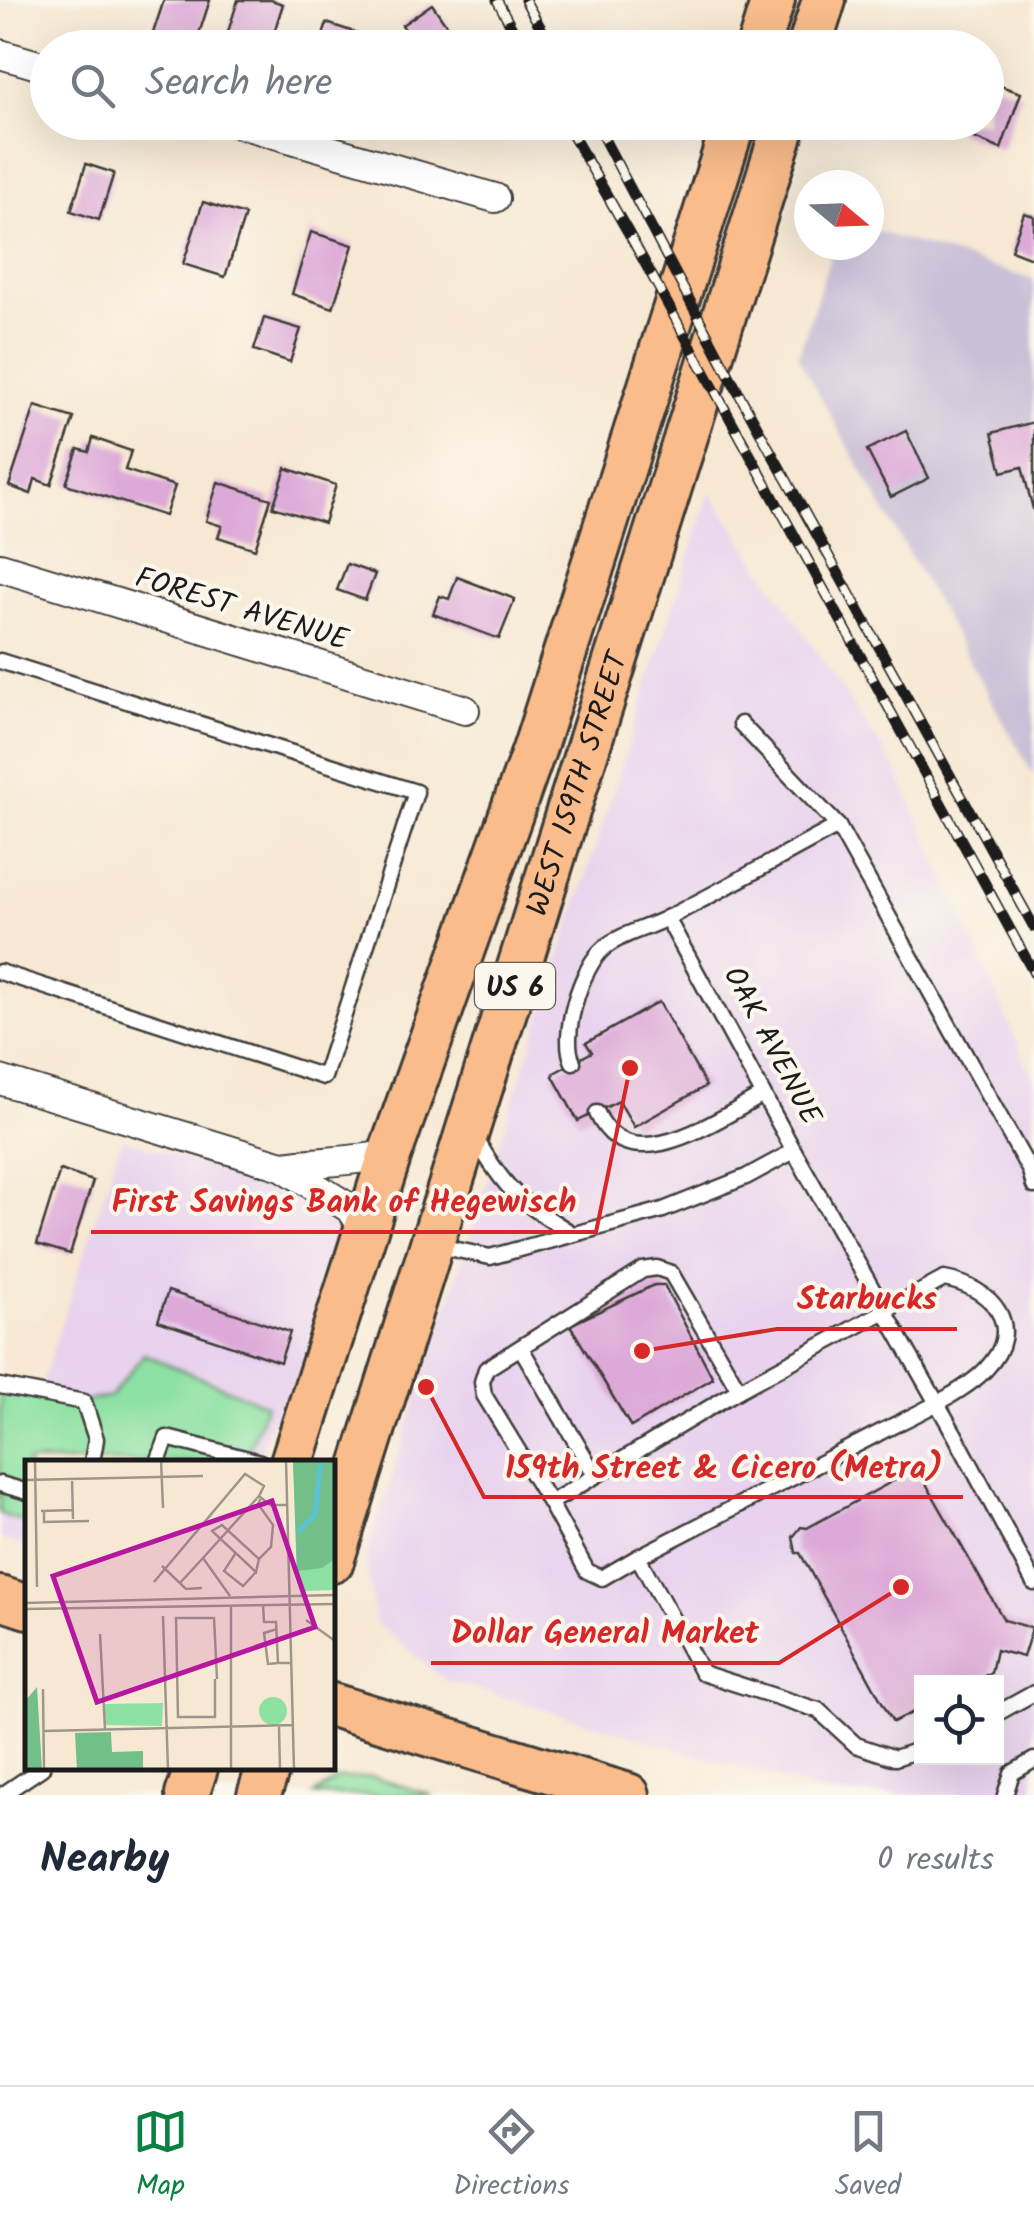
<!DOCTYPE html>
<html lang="en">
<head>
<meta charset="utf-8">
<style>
  :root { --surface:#fff; --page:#f2f2f3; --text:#1f2937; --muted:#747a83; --line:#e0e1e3; --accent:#0b8043 }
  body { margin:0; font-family:Kalam,sans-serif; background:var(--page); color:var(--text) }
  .controls { position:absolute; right:30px; bottom:30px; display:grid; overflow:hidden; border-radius:0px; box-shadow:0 10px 40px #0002 }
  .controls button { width:90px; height:90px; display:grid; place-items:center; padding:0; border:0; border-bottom:2px solid var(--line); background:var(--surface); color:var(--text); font:50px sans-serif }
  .compass { position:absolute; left:794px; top:170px; width:90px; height:90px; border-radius:50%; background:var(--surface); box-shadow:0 10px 40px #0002; rotate:109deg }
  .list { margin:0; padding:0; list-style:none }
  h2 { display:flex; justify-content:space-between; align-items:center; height:130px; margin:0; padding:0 40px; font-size:42px }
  h2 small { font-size:32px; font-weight:400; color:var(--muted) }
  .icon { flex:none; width:55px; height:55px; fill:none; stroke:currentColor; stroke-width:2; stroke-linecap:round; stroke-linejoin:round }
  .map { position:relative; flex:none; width:1034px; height:1795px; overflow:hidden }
  .search { position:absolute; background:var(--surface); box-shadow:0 10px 40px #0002; left:30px; right:30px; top:30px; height:110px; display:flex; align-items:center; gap:25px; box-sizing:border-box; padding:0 35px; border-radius:55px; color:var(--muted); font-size:38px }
  .sheet { height:290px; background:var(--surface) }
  nav { display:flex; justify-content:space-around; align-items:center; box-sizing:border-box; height:140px; border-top:2px solid var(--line); background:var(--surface); font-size:28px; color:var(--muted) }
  nav a { display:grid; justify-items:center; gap:5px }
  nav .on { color:var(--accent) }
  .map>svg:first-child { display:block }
</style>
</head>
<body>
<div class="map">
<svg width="1034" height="1795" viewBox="0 0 1034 1795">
  <rect width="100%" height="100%" fill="#fbf7ec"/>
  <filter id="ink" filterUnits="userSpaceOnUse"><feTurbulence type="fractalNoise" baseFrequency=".01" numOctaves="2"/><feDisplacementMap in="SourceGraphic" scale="20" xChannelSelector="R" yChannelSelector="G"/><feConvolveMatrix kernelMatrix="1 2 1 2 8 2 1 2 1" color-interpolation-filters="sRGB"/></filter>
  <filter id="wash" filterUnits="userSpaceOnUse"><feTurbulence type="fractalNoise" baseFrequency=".0048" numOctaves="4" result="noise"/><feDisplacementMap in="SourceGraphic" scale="40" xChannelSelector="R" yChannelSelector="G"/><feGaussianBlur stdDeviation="2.25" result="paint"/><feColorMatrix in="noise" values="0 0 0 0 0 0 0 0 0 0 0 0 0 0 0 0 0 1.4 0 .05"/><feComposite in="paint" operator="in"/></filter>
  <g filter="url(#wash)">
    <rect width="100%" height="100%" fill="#f7e8d3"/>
    <g fill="#e8d2ee" fill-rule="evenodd">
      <path d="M 710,492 L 897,771 L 1034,1080 L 1034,1795 L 832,1795 L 445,1680 L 375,1622 L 366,1557 ZM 922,1682 L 996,1682 L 996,1758 L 922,1758 Z"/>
      <polygon points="122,1138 352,1214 301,1371 268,1428 257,1462 28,1462 27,1547 0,1538 0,1381 39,1392"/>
    </g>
    <polygon fill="#c9bfd7" points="869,229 1034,280 1034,776 798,357 834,245 869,245"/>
    <g fill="#8de1a3" stroke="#547e60" stroke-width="2.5">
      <polygon points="144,1354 266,1405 244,1462 28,1462 27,1523 0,1514 0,1381 84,1402 111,1396"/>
      <polygon points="371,1777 433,1795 314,1795 337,1779"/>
    </g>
    <g id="blocks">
      <g fill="#dda9d8">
        <polygon points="164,0 210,0 195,46 153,33"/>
        <polygon points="238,0 271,0 283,4 269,48 223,48"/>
        <polygon points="432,4 456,39 443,48 418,48 402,25"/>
        <polygon points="327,23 369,37 365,48 319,48"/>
        <polygon points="986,81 1021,93 1001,149 957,131 960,122 986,122"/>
        <polygon points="86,164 114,173 99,220 71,211"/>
        <polygon points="203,202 245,215 225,277 183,264"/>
        <polygon points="1024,213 1034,216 1034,259 1011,250"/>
        <polygon points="311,232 353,245 333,308 292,294"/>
        <polygon points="264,318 301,329 290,362 254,350"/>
        <polygon points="35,406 74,418 51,485 35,479 31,494 9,486"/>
        <polygon points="1034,422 1034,509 1033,509 1022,467 1002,472 992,433"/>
        <polygon points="906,431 929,478 891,497 867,450"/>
        <polygon points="93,438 131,451 125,470 175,486 165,516 66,484 78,449 89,452"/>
        <polygon points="286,468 336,485 324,523 273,507"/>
        <polygon points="218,482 271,499 255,549 218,537 222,526 206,521"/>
        <polygon points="347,564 375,574 365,600 337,590"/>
        <polygon points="457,577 515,599 499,639 433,614 440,596 449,599"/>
        <polygon points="659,1002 706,1086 634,1127 619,1101 578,1121 553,1076 554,1073 592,1052 586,1043"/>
        <polygon points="60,1170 93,1181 70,1254 37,1244"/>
        <polygon points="654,1285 664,1285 713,1378 631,1427 570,1325"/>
        <polygon points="168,1291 290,1332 280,1362 158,1321"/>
        <polygon points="917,1468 1004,1620 1032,1628 1023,1657 996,1650 991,1673 972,1682 922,1682 922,1708 893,1722 800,1553 796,1553 793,1537 801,1527 807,1528"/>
      </g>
    </g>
  </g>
  <g filter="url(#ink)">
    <use href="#blocks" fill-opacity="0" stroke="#3d3b37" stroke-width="2.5"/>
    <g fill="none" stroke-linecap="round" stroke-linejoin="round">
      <defs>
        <g id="lane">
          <polyline points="0,661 416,792 324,1077 0,972"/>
          <polyline points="741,724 838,826 1030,1171 1034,1186"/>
          <path d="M 573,1062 C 560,1036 581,967 604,948 C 620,934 648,928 667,918 C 725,889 781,856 838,826"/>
          <path d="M 597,1113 C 629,1184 719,1118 763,1095"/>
          <path d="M 475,1137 C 506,1192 519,1200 571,1233"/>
          <polyline points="794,1151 955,1435 1034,1583"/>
          <polyline points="435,1245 490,1257 663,1210 746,1177 794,1151 667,918"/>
          <polyline points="521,1348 595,1475"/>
          <polyline points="0,1386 84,1402 96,1439 92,1462"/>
          <polyline points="158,1462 167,1438 260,1462"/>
          <polyline points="0,1484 28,1492"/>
          <polyline points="550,1503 484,1395 482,1382 486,1369 643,1270 657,1268 671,1273 739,1390"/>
          <path d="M 638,1557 L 602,1578 L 587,1571 L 550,1503 L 739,1390 L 944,1279 C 991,1287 1027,1326 986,1369 C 963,1394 907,1418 875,1435 C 796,1476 717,1517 638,1557 L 702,1673 L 818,1710 L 856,1745 L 895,1758 L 922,1749"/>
          <polyline points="996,1714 1034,1693"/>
          <polyline points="2,1795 42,1768"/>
          <polyline points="1005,1795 1012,1773 1034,1760"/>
        </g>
        <g id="street">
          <polyline points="0,54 48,68"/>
          <polyline points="234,122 495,198"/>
          <polyline points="0,567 465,710"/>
          <polyline points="0,1080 282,1166 351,1209 365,1230"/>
          <path d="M 282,1166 C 318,1161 354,1162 390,1154"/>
        </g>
        <g id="primary">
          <polyline points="758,48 773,0"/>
          <polyline points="809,48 824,0"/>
          <polyline points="292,1462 390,1154 535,747 734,122"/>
          <path id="s1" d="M 332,1561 L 785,122"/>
          <polyline points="0,1598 28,1607"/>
          <polyline points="332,1705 628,1795"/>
          <polyline points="187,1795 196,1768"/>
          <polyline points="259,1795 268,1768"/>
        </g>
      </defs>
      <use href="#lane" stroke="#3d3b37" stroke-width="19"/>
      <use href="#street" stroke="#3d3b37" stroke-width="32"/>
      <use href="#primary" stroke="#3d3b37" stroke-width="48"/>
      <use href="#lane" stroke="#fff" stroke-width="14"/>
      <use href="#street" stroke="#fff" stroke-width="28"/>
      <use href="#primary" stroke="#f9bc8a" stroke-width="42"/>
      <defs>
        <g id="rail">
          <polyline points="497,0 523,48"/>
          <polyline points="525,0 552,48"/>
          <polyline points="565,122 628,232 1034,973"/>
          <polyline points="595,122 744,403 1034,927"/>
        </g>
      </defs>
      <use href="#rail" stroke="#1c1c1c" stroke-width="11"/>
      <use href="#rail" stroke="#fbf7ec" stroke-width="8" stroke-dasharray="22" stroke-linecap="butt"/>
    </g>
  </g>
  <g text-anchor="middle" stroke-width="8" stroke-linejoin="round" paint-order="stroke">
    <rect fill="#fbf7ec" stroke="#5f5e5a" stroke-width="2.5" x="475" y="963" width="80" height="46" rx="8"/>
    <g font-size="28" font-weight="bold" fill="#1c1c1c">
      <text x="515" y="996">US 6</text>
    </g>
    <g font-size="30" fill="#1c1c1c" stroke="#fbf7ec">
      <text transform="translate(242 608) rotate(17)" y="10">FOREST AVENUE</text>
      <text dy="10" stroke="none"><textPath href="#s1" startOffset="815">WEST 159TH STREET</textPath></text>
      <text transform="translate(773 1045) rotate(62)" y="10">OAK AVENUE</text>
    </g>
  </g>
  <g transform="translate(25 1460)">
    <rect width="310" height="310" fill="#f7e8d3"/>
    <path d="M 268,0 L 310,0 L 310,130 L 280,131 L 272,123 ZM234 251a14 14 0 1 1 28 0a14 14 0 1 1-28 0ZM 138,243 L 137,266 L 81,265 L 79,244 Z" fill="#8de1a3"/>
    <path d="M 268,0 L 310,0 L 310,99 L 297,108 L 272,111 ZM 12,227 L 17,310 L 0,310 L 0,241 ZM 86,272 L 87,292 L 118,291 L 118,310 L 52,310 L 50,273 Z" fill="#72bf89"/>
    <path fill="none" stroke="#59c3d4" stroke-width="5" d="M 273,72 L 290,55 L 296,0"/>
    <path fill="none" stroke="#9f968a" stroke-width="2.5" d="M 10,0 L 12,127M 136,0 L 138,48M 261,0 L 269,310M 47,19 L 48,59M 0,20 L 178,16M 16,51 L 48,50M 19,51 L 19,62 L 64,61M 210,94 L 199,111 L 218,126 L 231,112M 178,98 L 234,36 L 245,45 L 262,45M 234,99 L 231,112 L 187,71 L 197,65 L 234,99 L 246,87 L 248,65 L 233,44 L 236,38M 137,106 L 161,129 L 177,128M 129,122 L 220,14 L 239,26 L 234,36M 155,123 L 178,98 L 205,136M 0,143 L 310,135M 238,145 L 239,162 L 251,162 L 253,203 L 265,203M 206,146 L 206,310M 0,149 L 310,144M 138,156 L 143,310M 281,160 L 310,181M 252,169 L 239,173 L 243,204 L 253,203M 75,174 L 80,269M 190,219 L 190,257 L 153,257 L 151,158 L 189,158 L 192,219M 18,229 L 19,310M 254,266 L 255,310M 19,271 L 268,265"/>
    <path fill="#b5179e" fill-opacity="0.15" stroke="#b5179e" stroke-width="5" d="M 247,41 L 290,167 L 72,242 L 28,116 Z"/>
    <rect width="310" height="310" fill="none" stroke="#1c1c1c" stroke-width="5"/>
  </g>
  <path fill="none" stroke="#d62828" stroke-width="4" d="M630 1068L596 1232H91M642 1351L777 1329H957M426 1387L484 1497H963M901 1587L779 1663H431"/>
  <g fill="#d62828" stroke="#fbf7ec" stroke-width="4">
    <circle cx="630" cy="1068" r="10"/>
    <circle cx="642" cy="1351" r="10"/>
    <circle cx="426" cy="1387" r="10"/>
    <circle cx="901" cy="1587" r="10"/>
  </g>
  <g font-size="32" text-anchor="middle" font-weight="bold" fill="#d62828" stroke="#fbf7ec" stroke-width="8" stroke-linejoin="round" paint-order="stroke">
    <text x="344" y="1212">First Savings Bank of Hegewisch</text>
    <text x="867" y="1309">Starbucks</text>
    <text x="724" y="1478">159th Street &amp; Cicero (Metra)</text>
    <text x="605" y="1643">Dollar General Market</text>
  </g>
</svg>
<div class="controls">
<button><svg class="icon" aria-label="locate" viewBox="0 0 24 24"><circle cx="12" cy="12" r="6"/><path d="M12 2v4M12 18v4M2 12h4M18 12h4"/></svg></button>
</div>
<svg class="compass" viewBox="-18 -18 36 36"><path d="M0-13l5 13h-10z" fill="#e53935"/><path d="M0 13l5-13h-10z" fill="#747a83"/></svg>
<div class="search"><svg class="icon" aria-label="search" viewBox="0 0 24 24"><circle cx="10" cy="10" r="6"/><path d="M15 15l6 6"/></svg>Search here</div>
</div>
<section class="sheet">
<h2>Nearby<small>0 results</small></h2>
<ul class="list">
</ul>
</section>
<nav>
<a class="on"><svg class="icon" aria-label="map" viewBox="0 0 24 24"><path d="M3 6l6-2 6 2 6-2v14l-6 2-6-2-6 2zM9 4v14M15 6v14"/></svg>Map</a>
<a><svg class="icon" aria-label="directions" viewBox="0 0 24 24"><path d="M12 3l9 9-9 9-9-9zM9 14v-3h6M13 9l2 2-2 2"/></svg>Directions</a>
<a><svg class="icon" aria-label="saved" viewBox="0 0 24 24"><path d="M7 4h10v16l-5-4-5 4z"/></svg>Saved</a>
</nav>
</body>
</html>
